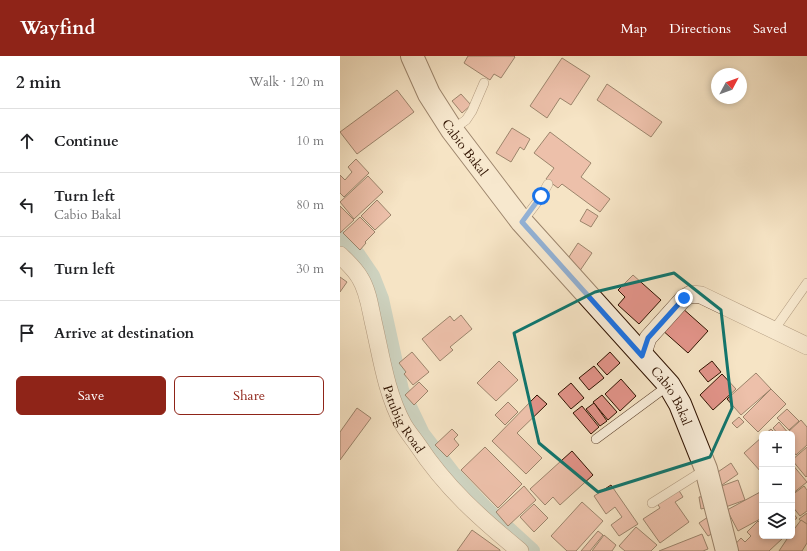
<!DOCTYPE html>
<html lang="en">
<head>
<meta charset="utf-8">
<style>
  :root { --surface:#fff; --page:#f6f6f6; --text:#202124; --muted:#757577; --line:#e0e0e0; --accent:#8f2418 }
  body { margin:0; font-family:Cardo,serif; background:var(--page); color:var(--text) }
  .controls { position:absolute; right:12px; bottom:12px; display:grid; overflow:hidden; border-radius:6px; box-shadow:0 2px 6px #0003 }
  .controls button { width:36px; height:36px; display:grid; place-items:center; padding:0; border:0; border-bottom:1px solid var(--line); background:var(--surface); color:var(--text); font:20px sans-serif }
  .compass { position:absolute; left:371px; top:12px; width:36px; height:36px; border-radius:50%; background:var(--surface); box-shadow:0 2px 6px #0003; rotate:49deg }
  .stop { position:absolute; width:12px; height:12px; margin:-9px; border:3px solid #1a73e8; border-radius:50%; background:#fff }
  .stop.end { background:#1a73e8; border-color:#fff; box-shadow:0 1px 4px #0008 }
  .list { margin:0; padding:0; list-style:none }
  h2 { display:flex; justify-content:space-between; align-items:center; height:52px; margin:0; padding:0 16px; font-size:17px }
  h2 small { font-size:13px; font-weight:400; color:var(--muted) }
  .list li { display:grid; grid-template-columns:26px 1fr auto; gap:12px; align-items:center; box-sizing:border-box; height:64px; padding:0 16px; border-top:1px solid var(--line) }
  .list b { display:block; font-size:15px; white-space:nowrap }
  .list p { margin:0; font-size:13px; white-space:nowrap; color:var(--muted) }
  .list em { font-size:13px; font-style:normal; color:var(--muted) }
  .actions { display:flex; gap:8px; padding:12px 16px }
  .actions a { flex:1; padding:9px 0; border:1px solid var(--accent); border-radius:6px; text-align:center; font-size:14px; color:var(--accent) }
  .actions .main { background:var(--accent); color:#fff }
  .icon { flex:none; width:22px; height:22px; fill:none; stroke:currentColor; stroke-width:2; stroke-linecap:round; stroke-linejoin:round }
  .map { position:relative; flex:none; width:467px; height:495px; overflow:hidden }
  header { display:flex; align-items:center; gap:24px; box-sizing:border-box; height:56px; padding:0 20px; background:var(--accent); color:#fff }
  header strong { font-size:19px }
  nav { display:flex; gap:22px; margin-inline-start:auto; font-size:14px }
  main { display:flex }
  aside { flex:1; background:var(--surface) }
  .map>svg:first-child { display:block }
</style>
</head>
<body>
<header>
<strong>Wayfind</strong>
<nav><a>Map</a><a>Directions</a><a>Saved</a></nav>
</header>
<main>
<aside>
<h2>2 min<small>Walk · 120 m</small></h2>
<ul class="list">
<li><svg class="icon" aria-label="ahead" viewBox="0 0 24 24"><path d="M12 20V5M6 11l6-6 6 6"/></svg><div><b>Continue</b></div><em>10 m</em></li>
<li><svg class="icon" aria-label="left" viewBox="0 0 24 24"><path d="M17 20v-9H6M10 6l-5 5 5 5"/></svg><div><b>Turn left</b><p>Cabio Bakal</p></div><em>80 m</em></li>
<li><svg class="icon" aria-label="left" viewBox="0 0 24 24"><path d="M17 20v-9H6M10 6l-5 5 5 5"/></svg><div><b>Turn left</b></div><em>30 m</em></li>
<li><svg class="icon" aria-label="arrive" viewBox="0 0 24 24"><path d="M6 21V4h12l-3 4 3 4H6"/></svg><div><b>Arrive at destination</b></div></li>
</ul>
<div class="actions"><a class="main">Save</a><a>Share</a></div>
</aside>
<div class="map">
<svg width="467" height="495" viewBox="0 0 467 495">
  <rect width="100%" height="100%" fill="#f6e4c5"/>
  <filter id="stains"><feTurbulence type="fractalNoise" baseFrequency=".005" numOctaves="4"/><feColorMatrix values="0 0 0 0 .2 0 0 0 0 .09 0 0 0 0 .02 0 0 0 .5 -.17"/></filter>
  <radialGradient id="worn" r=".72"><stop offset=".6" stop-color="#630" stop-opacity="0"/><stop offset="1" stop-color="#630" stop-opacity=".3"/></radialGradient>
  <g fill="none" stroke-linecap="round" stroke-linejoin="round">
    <polyline stroke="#9dbeba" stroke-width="16" points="0,182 17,198 32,220 41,243 61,334 82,378 112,417 146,453 192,495"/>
  </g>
  <g fill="#e3948a" stroke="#2f1200">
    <polygon points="128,0 174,0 175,1 161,22 154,18 150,24 124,7"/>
    <polygon points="222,2 250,20 231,49 220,42 207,62 190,50"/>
    <polygon points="267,28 322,66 311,81 257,44"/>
    <polygon points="57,34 74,56 17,98 0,76"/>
    <polygon points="121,38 131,49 122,57 112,45"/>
    <polygon points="172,72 190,83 184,94 180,91 171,106 156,97"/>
    <polygon points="210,76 251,107 241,121 270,143 260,156 222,128 218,132 206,123 214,112 194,97"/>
    <polygon points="16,103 29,117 4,141 0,137 0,119 5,124 12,116 8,111"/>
    <polygon points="28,120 43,136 14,163 0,146"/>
    <polygon points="37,144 51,159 35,174 21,160"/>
    <polygon points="0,150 14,164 0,177"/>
    <polygon points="247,153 258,160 251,171 240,165"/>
    <polygon points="20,161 35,176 25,186 26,187 20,194 3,177"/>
    <polygon points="238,187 252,197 237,219 223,210"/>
    <polygon points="293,219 321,244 299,268 278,249 285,241 278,234"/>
    <polygon points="0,221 7,226 0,236"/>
    <polygon points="341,251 368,275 348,297 321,273"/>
    <polygon points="121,259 132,273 110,291 113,294 100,305 82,283 110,260 114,265"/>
    <polygon points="72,296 89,316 73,329 64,318 66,316 59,307"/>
    <polygon points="270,296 280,307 267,319 257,308"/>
    <polygon points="159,305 178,324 156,345 137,327"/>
    <polygon points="372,305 381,316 368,326 359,315"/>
    <polygon points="254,310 264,322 249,334 239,322"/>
    <polygon points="416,317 431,333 401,359 387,343"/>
    <polygon points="382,318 396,333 373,354 360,339"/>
    <polygon points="281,323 296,340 280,355 265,338"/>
    <polygon points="79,326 88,335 74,349 65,339"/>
    <polygon points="231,327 244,342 231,353 218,338"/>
    <polygon points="431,333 446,348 418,376 403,361"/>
    <polygon points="197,339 207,348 177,377 202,402 186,418 152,385"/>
    <polygon points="262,339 277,356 268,364 253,346"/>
    <polygon points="168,346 178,356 165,369 155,359"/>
    <polygon points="254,347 267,365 260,370 246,353"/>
    <polygon points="242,350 259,371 251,378 233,357"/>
    <polygon points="17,352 31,362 0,404 0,376"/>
    <polygon points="447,353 459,365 449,374 437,362"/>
    <polygon points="399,361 404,366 397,372 392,367"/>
    <polygon points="461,364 467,371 467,389 456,399 452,394 452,386 455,384 452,381 452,378 450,378 448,376"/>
    <polygon points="439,366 449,378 438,378 433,372"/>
    <polygon points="112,373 118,379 114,383 119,389 107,401 95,389"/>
    <polygon points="431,373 436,378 425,378"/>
    <polygon points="422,381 422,417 404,397"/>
    <polygon points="145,391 182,428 158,452 121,414"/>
    <polygon points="467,391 467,420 466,421 452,404"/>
    <polygon points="232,395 253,419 220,449 213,441 205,449 190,433"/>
    <polygon points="391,407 398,418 379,431 372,420"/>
    <polygon points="452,408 467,426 452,438"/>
    <polygon points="398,424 405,444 383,452 376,432"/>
    <polygon points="271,429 298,468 279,480 271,469 282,461 275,451 266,458 254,440"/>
    <polygon points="184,430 196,444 168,470 156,456"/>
    <polygon points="464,430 467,434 467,455 460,460 452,450 452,439"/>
    <polygon points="338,433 343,441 335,446 349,466 320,487 303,463 320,452 317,447"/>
    <polygon points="422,435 422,462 398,475 387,454"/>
    <polygon points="367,440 369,451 361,453 359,441"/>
    <polygon points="242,446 263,465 236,495 227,495 211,480"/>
    <polygon points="194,448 208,462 194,476 180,461"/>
    <polygon points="452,456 457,462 452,466"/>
    <polygon points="467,457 467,473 459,463"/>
    <polygon points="371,459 380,473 368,480 359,467"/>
    <polygon points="461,464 467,468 467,487 462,495 439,495 449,480 452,480 452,476"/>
    <polygon points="418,465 422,469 422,480 441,480 443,482 429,495 389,495 401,482 405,486 411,480 407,476"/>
    <polygon points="296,471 317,489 311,495 285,495 279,490"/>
    <polygon points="132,474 160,494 160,495 117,495"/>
    <polygon points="258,475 263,479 250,495 241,495"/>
    <polygon points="362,478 368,493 363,495 319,495"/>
    <polygon points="264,479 276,489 272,495 252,495"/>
  </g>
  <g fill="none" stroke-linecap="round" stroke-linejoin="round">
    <defs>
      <g id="lane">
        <polyline points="112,74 126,64 132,55 144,27"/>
        <polyline points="182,166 201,141 208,128"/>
        <polyline points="434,274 467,227"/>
        <polyline points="256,383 329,329"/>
        <polyline points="312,447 366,413"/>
      </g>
      <g id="street">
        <path id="s1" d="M 0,199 C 7,206 15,213 20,222 C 28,235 30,251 33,265 C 41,299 46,337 63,368 C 67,375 72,381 77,388 C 106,432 140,462 180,495"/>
        <polyline points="302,300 308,282 344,242 351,238 361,239 467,290"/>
      </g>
      <g id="secondary">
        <path id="s2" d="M 72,0 L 89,38 L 112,74 L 182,166 L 329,329 L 340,348 L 366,413 L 387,495"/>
      </g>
    </defs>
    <use href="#lane" stroke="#614631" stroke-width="10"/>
    <use href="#street" stroke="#614631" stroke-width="18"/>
    <use href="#secondary" stroke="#2f1200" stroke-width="24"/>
    <use href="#lane" stroke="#f9edd9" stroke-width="9"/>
    <use href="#street" stroke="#f9edd9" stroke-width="17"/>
    <use href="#secondary" stroke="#f9edd9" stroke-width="22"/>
  </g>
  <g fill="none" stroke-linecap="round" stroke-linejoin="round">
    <polyline stroke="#1a73e8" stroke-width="5" points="201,140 182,166 302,300 308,282 344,242"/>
  </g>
  <path d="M0 0H467V495H0ZM 334,217 L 381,254 L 392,352 L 370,401 L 258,436 L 199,387 L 174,277 L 255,236 Z" fill="#f6e4c5" fill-opacity=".55" fill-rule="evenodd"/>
  <path fill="none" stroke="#0f766e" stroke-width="3" stroke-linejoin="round" d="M 334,217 L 381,254 L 392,352 L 370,401 L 258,436 L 199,387 L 174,277 L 255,236 Z"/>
  <g text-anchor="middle" stroke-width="3.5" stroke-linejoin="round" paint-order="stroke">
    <g font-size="13" fill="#2f1200" stroke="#f9edd9">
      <text dy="5" stroke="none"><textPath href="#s2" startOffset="106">Cabio Bakal</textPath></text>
      <text dy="5" stroke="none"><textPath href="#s2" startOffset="430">Cabio Bakal</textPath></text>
      <text dy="5" stroke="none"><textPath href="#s1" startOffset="179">Patubig Road</textPath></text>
    </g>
  </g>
  <rect width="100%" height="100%" filter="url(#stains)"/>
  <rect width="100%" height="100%" fill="url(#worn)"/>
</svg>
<div class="controls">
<button>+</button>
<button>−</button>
<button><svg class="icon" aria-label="layers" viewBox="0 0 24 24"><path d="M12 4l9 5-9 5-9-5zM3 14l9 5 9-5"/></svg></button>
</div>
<svg class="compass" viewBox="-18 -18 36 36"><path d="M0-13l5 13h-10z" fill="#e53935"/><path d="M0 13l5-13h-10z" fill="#757577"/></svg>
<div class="stop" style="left:201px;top:140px"></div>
<div class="stop end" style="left:344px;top:242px"></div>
</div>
</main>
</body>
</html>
